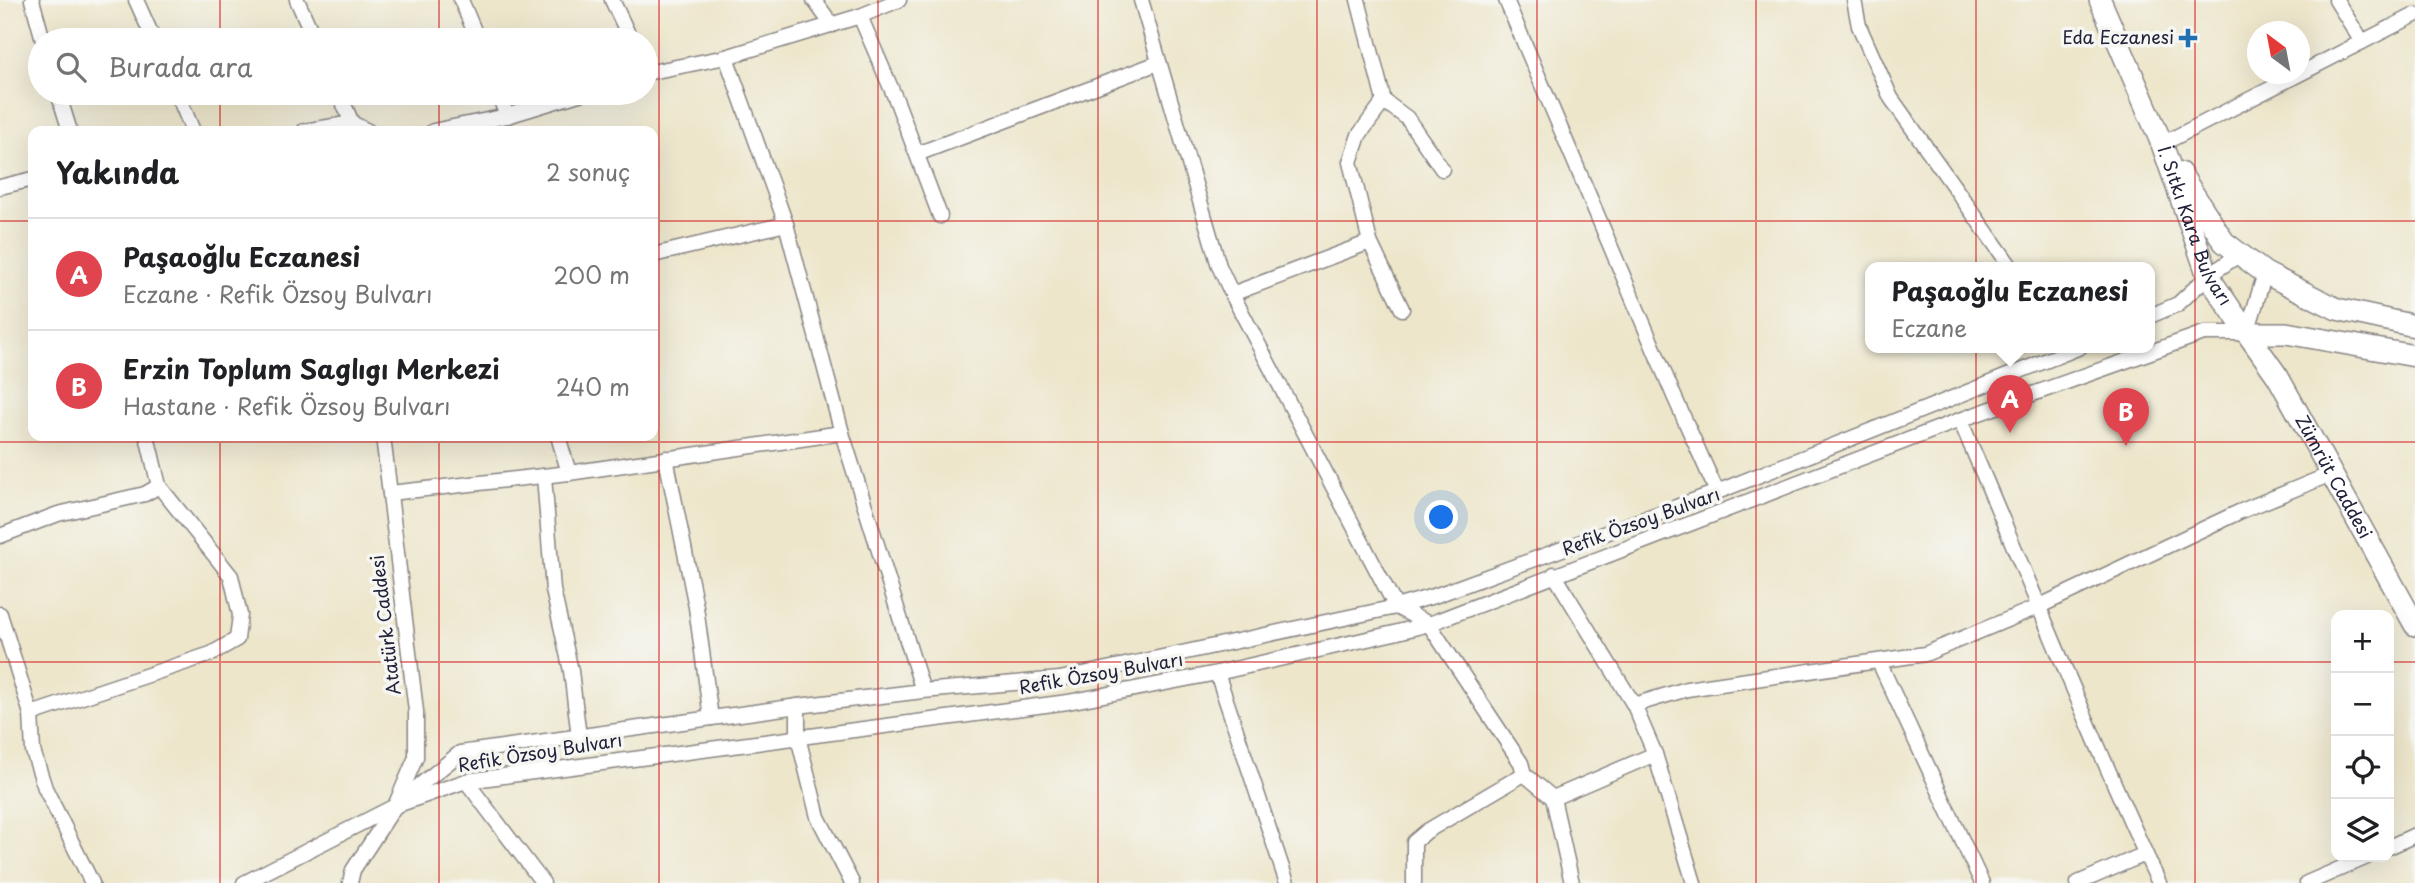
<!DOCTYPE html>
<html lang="tr">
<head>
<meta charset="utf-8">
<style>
  :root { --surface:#fff; --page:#f6f6f6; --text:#202124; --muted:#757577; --line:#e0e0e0; --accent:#1f6fb2 }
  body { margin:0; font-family:"Playpen Sans",sans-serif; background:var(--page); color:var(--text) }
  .controls { position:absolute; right:21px; bottom:21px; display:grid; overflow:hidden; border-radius:14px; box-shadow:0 7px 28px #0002 }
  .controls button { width:63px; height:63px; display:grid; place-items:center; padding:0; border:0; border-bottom:2px solid var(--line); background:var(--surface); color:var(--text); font:35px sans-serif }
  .compass { position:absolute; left:2247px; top:21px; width:63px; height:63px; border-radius:50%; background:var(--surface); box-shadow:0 7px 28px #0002; rotate:328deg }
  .you { position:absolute; left:1442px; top:518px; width:24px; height:24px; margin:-18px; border:5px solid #fff; border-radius:50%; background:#1a73e8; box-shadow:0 0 0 10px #1a73e833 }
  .badge { display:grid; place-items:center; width:46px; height:46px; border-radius:50%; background:var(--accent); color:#fff; font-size:23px; font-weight:700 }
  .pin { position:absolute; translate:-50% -58px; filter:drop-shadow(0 2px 4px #0008) }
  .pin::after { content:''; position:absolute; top:37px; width:24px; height:21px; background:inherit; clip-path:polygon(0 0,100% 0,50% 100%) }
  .popup { position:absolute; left:1865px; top:262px; width:290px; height:91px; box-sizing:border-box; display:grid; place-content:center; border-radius:14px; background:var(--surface); filter:drop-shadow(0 2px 5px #0005); font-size:23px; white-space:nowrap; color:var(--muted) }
  .popup b { font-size:26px; color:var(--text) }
  .popup::after { content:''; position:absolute; left:50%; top:100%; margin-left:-14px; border:14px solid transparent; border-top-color:var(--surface) }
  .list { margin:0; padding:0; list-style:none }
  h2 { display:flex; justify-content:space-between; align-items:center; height:91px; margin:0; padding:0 28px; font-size:30px }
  h2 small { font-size:23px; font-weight:400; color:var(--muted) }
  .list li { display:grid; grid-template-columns:46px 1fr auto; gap:21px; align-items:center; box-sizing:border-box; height:112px; padding:0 28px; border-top:2px solid var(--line) }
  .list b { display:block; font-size:26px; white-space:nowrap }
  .list p { margin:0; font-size:23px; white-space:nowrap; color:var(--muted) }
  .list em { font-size:23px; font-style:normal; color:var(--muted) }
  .icon { flex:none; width:38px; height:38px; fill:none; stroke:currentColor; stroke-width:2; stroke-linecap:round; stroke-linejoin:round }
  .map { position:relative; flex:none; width:2415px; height:883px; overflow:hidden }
  .search { position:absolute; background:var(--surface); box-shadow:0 7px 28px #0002; left:28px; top:28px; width:630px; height:77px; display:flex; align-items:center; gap:18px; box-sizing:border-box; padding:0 24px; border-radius:38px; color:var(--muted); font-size:26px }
  .panel { position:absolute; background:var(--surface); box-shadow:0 7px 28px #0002; left:28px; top:126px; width:630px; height:315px; border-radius:14px }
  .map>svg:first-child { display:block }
</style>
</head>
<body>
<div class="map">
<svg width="2415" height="883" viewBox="0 0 2415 883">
  <rect width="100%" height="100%" fill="#f6f6f2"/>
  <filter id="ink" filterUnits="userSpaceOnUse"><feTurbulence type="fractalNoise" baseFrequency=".0143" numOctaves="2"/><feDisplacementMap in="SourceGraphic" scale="14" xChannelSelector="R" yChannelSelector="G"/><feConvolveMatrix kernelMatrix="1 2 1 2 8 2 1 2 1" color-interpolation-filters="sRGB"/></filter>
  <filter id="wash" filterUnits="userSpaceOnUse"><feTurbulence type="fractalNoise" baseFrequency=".00686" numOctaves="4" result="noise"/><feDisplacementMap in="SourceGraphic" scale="28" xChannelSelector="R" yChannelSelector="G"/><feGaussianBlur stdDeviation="1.57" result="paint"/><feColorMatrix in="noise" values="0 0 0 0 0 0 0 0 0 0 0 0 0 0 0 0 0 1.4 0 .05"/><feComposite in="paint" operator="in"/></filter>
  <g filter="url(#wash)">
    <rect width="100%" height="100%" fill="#ede6cb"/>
  </g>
  <g filter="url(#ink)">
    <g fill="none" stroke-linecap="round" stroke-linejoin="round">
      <defs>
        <g id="street">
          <polyline points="32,0 43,40"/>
          <polyline points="136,0 154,40"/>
          <polyline points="297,0 315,40"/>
          <polyline points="461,0 478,40"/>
          <polyline points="612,0 631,40"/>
          <polyline points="814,0 832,25"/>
          <polyline points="1141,0 1219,266 1232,294 1396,607 1429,624 1521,763 1524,774 1553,798 1572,883"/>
          <polyline points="1358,0 1384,101 1407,118 1442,169"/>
          <polyline points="1506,0 1674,396 1717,492"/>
          <polyline points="1854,0 1859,26 1891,98 2011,267"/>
          <polyline points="2336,0 2362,42"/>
          <polyline points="860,16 897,102 940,216"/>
          <polyline points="726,57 786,224 842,433 923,691"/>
          <polyline points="646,73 726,57 860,16 899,0"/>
          <polyline points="58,93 70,131"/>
          <polyline points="177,93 193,131"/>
          <polyline points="339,93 352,123 353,130"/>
          <polyline points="498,93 507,116"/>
          <polyline points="1384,101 1359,135 1350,162 1370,242 1402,309"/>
          <polyline points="304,131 352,123 368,131"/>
          <polyline points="433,131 507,116 582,93"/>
          <polyline points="2162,144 2415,15"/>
          <polyline points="917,154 1158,63"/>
          <polyline points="0,187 33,179"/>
          <polyline points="653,255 786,224"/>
          <polyline points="1232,294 1370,242"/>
          <polyline points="2150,316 2178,304 2208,276 2240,254"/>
          <path d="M 1960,420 C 2027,574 2088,731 2159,883"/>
          <polyline points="558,436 569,473"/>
          <polyline points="666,458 696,607 711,718"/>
          <polyline points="544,476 553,590 571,671 579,737"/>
          <polyline points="390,493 569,473 842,433"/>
          <polyline points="0,536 58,514 145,494 159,486"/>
          <polyline points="1554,574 1634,705 1655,754 1694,883"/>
          <polyline points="0,614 31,714 33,751 45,788 92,883"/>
          <polyline points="1879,662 1982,883"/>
          <polyline points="1217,673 1287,883"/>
          <polyline points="1634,705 1687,689 1925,654 2040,606 2239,512 2331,474"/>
          <polyline points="798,706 798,737 818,817 852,883"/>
          <polyline points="31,714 211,654 237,639 240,615 231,576 159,486 147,436"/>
          <polyline points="466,781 543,883"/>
          <polyline points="404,798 460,753 798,706 923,691 1060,679 1396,607 1437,595 1717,492 2080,347"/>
          <polyline points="1553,798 1655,754"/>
          <polyline points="2389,847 2415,835"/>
          <polyline points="244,883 395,806 466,781 1068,702 1217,673 1394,633 1429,624 1960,420 2204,333 2247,333 2265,273"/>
          <polyline points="350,883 353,870 395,806 416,757 416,711 383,436"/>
          <polyline points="1414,883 1414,842 1427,831 1524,774"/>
          <polyline points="2078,883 2145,854"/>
          <polyline points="2307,883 2367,857"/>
        </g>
        <g id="secondary">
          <path id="s1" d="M 2100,0 L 2162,144 L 2208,276 L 2247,333 L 2286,333 L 2415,356"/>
          <polyline points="2180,173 2224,242 2265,273 2337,309 2415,326"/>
          <path id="s2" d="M 2247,333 L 2278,377 L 2415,625"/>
        </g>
      </defs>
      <use href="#street" stroke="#888483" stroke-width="17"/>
      <use href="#secondary" stroke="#888483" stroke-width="24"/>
      <use href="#street" stroke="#fff" stroke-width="14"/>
      <use href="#secondary" stroke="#fff" stroke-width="21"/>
    </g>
  </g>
  <path fill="none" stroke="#d62828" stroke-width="2" stroke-opacity="0.55" d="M 220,0 L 220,40M 439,0 L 439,40M 659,0 L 659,883M 878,0 L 878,883M 1098,0 L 1098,883M 1317,0 L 1317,883M 1537,0 L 1537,883M 1756,0 L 1756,883M 1976,0 L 1976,883M 2195,0 L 2195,883M 220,93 L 220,131M 439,93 L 439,131M 0,221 L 33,221M 653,221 L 2415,221M 220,436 L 220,883M 439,436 L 439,883M 0,442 L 2415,442M 0,662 L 2336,662M 2389,662 L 2415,662"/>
  <path fill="#1f6fb2" stroke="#f6f6f2" stroke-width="2.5" d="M2184.5 27.5h7v7h7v7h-7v7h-7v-7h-7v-7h7z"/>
  <g text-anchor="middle" stroke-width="7" stroke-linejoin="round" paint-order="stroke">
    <g font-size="18" fill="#22223b" stroke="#f6f6f2" text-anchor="end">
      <text x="2174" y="44">Eda Eczanesi</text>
    </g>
    <g font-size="18" fill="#22223b" stroke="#f6f6f2">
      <text dy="6" stroke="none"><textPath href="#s1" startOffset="245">İ. Sıtkı Kara Bulvarı</textPath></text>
      <text dy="6" stroke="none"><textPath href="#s2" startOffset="168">Zümrüt Caddesi</textPath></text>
      <text transform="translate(1641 522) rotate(-20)" y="6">Refik Özsoy Bulvarı</text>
      <text transform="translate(386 625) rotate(-97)" y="6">Atatürk Caddesi</text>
      <text transform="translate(1101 674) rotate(-10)" y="6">Refik Özsoy Bulvarı</text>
      <text transform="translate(540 753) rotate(-9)" y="6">Refik Özsoy Bulvarı</text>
    </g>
  </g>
</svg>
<div class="controls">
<button>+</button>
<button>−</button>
<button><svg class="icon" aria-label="locate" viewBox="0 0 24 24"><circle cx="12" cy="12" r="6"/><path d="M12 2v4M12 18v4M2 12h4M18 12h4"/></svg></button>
<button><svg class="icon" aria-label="layers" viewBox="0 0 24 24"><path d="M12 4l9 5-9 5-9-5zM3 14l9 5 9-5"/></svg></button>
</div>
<svg class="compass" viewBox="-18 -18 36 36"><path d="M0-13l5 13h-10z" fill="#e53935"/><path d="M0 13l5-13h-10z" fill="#757577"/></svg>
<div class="you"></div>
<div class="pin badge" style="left:2010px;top:433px;background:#e0444e">A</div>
<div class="popup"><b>Paşaoğlu Eczanesi</b>Eczane</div>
<div class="pin badge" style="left:2126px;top:446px;background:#e0444e">B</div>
<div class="search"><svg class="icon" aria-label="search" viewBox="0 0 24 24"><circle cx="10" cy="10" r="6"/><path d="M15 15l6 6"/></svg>Burada ara</div>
<section class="panel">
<h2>Yakında<small>2 sonuç</small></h2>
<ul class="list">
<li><span class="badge" style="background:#e0444e">A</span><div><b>Paşaoğlu Eczanesi</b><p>Eczane · Refik Özsoy Bulvarı</p></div><em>200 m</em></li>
<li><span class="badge" style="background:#e0444e">B</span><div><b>Erzin Toplum Saglıgı Merkezi</b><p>Hastane · Refik Özsoy Bulvarı</p></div><em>240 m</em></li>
</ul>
</section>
</div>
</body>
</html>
